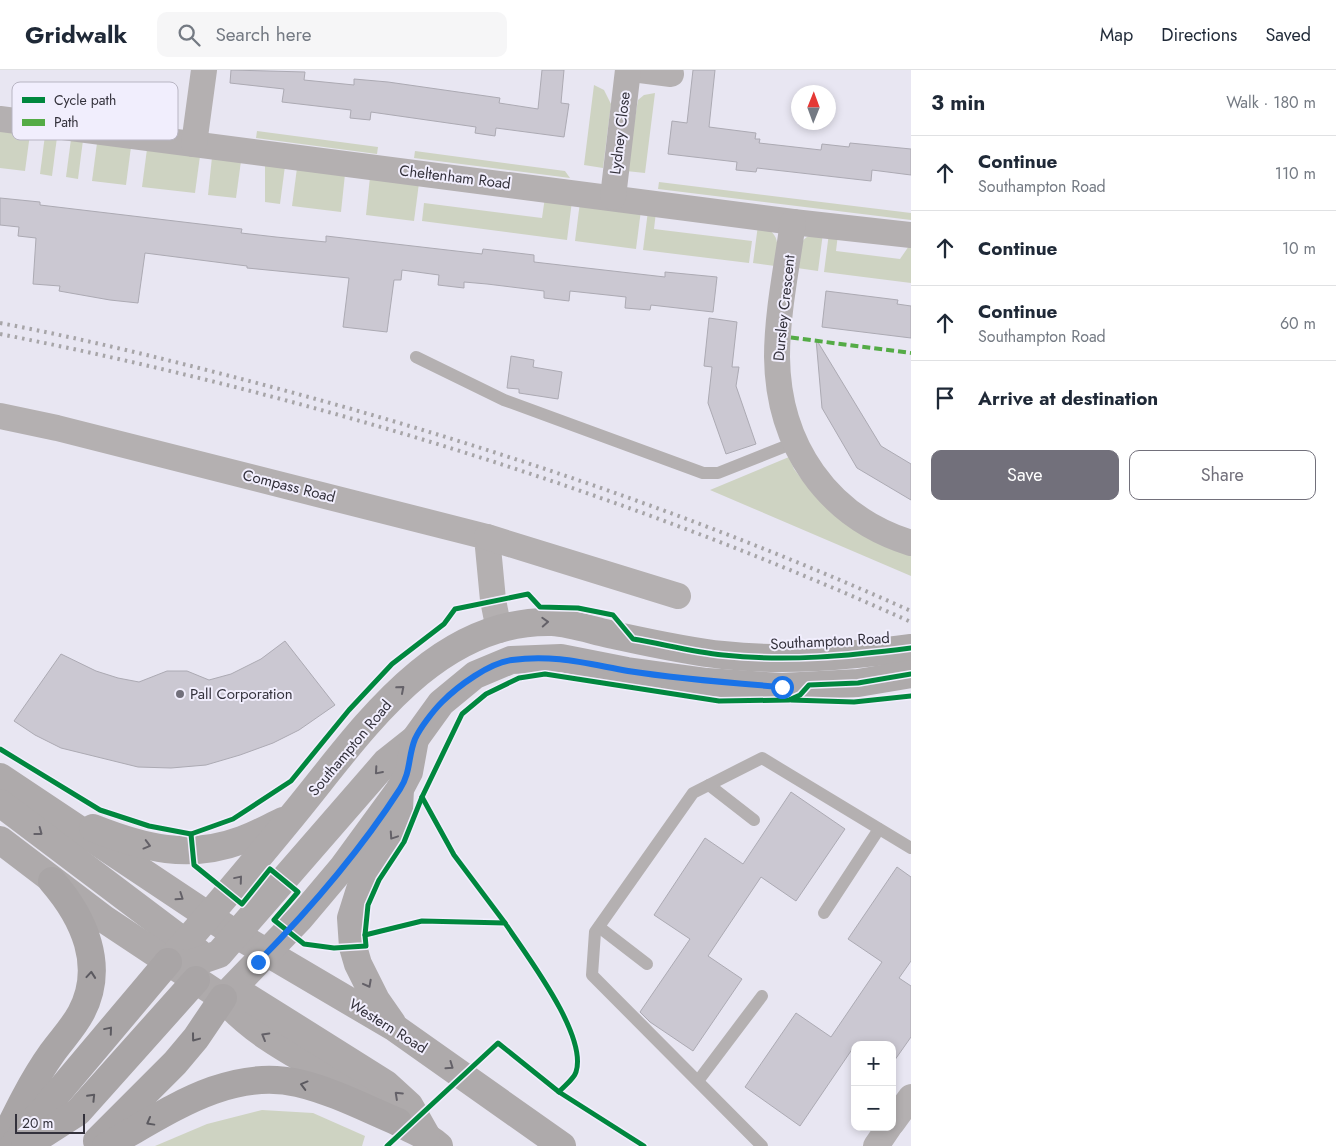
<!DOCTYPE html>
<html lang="en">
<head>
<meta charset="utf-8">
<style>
  :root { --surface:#fff; --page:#f6f6f7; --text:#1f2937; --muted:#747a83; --line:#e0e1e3; --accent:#72707b }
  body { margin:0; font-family:Jost,sans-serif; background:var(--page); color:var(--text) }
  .controls { position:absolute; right:15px; bottom:15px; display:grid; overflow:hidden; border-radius:10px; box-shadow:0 2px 8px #0003 }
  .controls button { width:45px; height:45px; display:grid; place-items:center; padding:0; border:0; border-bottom:1px solid var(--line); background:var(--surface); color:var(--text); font:25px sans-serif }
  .compass { position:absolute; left:791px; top:15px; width:45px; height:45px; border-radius:50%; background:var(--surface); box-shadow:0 2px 8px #0003; rotate:1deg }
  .scale { position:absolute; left:15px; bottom:12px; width:70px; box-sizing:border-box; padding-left:5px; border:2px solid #33313b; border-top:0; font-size:14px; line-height:18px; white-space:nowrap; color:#33313b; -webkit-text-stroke:4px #f1eefd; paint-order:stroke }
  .stop { position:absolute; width:15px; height:15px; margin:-11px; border:4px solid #1a73e8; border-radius:50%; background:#fff }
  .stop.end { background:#1a73e8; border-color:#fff; box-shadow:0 1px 5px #0008 }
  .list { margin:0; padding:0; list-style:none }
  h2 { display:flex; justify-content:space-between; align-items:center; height:65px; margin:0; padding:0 20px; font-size:21px }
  h2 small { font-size:16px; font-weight:400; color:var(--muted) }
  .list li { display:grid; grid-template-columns:32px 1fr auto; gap:15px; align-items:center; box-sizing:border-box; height:75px; padding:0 20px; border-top:1px solid var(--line) }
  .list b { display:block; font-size:19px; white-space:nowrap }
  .list p { margin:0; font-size:16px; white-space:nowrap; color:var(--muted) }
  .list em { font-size:16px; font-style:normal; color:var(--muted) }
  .actions { display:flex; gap:10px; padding:15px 20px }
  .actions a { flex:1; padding:11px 0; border:1px solid var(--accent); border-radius:10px; text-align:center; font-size:18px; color:var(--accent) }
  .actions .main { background:var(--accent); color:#fff }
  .icon { flex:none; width:28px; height:28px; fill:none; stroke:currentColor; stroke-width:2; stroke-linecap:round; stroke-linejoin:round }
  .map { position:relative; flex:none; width:911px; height:1076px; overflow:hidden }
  header { display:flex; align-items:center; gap:30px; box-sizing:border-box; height:70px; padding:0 25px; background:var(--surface); border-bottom:1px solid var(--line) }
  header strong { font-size:24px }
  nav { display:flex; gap:28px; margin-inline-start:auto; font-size:18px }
  .search { width:350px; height:45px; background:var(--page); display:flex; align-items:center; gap:12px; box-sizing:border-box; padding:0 18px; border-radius:10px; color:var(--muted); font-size:19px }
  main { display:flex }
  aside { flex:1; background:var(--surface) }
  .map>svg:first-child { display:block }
</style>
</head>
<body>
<header>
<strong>Gridwalk</strong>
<div class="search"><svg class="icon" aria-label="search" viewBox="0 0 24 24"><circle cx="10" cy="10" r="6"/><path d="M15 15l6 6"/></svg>Search here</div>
<nav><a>Map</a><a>Directions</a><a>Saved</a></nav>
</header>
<main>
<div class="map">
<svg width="911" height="1076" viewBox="0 0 911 1076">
  <rect width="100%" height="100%" fill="#e8e6f2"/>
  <g fill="#ced3c2">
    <polygon points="594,15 604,20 611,34 603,98 584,95"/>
    <polygon points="655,23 645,103 626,101 638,30 644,25"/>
    <polygon points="0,60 30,64 25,101 0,98"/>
    <polygon points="257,61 378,77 377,84 256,68"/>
    <polygon points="45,65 57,67 52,106 40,104"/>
    <polygon points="71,69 83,70 78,109 66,107"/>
    <polygon points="97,73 131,77 126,115 92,111"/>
    <polygon points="147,79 200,86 195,123 142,117"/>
    <polygon points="415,81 565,101 570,108 414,88"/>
    <polygon points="212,87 241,91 236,128 208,125"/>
    <polygon points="265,94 285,96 280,134 265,132"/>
    <polygon points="297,98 345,104 341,142 292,136"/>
    <polygon points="370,107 419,113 414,151 366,145"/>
    <polygon points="659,112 911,143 911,150 658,119"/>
    <polygon points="545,127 572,131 567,170 422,151 424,133 542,148"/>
    <polygon points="580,132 641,140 636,179 575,171"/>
    <polygon points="648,141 656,142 654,159 752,171 749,193 643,180"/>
    <path d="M 758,155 C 782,163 778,174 775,196 L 753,193 Z"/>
    <path d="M 823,163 L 818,201 L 797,198 C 800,177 798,164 823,163 Z"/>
    <polygon points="829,163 838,164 836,181 900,189 911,173 911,213 824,202"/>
    <polygon points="789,387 794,399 807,416 911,483 911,506 710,420"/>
    <polygon points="262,1040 313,1043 365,1066 362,1076 155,1076 207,1054"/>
  </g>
  <g fill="#cbc8d2" stroke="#acaab3">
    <polygon points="231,0 305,2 304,10 354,15 354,9 388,12 500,28 499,33 538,39 542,0 564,0 561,33 569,34 564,67 496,58 495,66 475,63 476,57 371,42 370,50 350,48 351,40 282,32 284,19 230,13"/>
    <polygon points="693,0 715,0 709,57 756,63 755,69 760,69 759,73 821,80 822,74 849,77 850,73 911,79 911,105 872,100 871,111 757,98 756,102 736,100 737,92 668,84 672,51 687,53"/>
    <polygon points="0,128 40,132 40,135 242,159 241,163 276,167 326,172 326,166 482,184 483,179 534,185 534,192 665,207 665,202 717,207 713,242 651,235 650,240 625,238 626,227 570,221 569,231 544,228 544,221 487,214 464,212 464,218 438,215 439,205 402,200 401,210 394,210 387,262 343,257 349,208 247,198 247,196 145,183 138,233 110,230 59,221 60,216 33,214 36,168 18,166 19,157 0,155"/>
    <polygon points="826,221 898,230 897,234 911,236 911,268 822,257"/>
    <polygon points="709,248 737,252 732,297 739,297 736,316 756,374 726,384 708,333 712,297 704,296"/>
    <polygon points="816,269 881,376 911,394 911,430 857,398 822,338"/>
    <polygon points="511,286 534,290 533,297 562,302 558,329 519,323 519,319 507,318"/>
    <polygon points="285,571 335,635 299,660 273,673 240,685 206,695 171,698 138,697 61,678 35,665 14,651 61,584 96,601 118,608 139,612 167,601 187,601 209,610 231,604 261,589"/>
    <polygon points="791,722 845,759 796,831 761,807 708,886 742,909 693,981 650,952 640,942 690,869 654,845 705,768 743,794"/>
    <polygon points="897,797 911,807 911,891 899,908 911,916 911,967 892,994 892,975 855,975 800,1056 745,1017 796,943 831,967 882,892 848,869"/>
  </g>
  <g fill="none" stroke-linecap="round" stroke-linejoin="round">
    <g stroke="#b4b0b1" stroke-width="12">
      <polyline points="416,287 504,330 703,403 718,403 796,372"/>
      <polyline points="709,715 754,750"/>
      <polyline points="824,843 879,759"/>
      <polyline points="599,857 647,894"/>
      <polyline points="698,1011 762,926"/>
      <polyline points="762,1076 592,905 595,862 693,723 762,688 911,778"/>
    </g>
    <g stroke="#b4b0b1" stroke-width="26">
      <polyline points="640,0 671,4"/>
      <polyline points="0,49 793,152 911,165"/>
      <polyline points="194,74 204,0"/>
      <polyline points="613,127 628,0"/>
      <path d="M 793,152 C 787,196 777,243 777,287 C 778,375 827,447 911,473"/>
      <polyline points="0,346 57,358 487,467 493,530 499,560"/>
      <polyline points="487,467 678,526"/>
      <polyline points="892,1053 911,1027"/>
      <polyline points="876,1076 889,1057"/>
    </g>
    <g stroke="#aeaaab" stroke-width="28">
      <polyline points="0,707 237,865 395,958 562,1076"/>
      <polyline points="0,733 199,883"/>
      <path d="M 93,758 C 144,778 188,790 242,770 C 256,765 270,757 283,751"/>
      <path d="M 0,770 L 104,849 L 223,928 C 258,969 309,991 354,1018 C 370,1027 382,1041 397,1051 C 411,1061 424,1063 439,1076"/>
      <path d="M 168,892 C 211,844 252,795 293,745 C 359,665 433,549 552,552 C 570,553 591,560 609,564 C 646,572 685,581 723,585 C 786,592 849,586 911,578"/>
      <polyline points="168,892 190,894 219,884 386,692 415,669 441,633 475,605 511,590 561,588 627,601 707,612 782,617 858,613 911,604"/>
      <polyline points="223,928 300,848 343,797 400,719"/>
      <polyline points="223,928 249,928 386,1014 409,1035 426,1065"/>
      <polyline points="392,953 376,930 358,894 353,877 351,848 363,810 398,759 400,719 409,702 415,669"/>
    </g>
    <g stroke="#a9a5a6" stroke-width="28">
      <polyline points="97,1071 175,993 196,968 223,928"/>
      <path d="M 1,1076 C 16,1044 32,1011 52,983 C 62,969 73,958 81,943 C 106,896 84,848 52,811"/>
      <polyline points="13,1076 168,892"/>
      <polyline points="25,1076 78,1042 196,910"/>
      <path d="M 106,1076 C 165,1044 227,997 298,1013 C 332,1021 365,1038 398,1052"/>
    </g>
    <g stroke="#a7a5a8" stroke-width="4" stroke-dasharray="2.5 5" stroke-linecap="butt">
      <path d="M 0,253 C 85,269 169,290 253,312 C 477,371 699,446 911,541"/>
      <path d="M 0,264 C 307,324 625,423 911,552"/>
    </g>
    <polyline stroke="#54ab46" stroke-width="4" stroke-dasharray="8 4" stroke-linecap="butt" points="779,266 911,283"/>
    <defs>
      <g id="cycleway">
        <polyline points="791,630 854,632 911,626"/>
        <path d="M 0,679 L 100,740 L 149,756 L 191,764 L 233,749 L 291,711 L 349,640 L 392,594 L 444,554 L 455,539 L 528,524 L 540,537 L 578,538 L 613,545 L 633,569 C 663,574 693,582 723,585 C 786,592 849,586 911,578"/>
        <polyline points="422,727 454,785 505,853"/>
        <path d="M 191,764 L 194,795 L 242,834 L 270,799 L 298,822 L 274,850 L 304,874 L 334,878 L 366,876 L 365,865 L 422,851 L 505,853 C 526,885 588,965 576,1002 C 574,1009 564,1016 559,1022 L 498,973 L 387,1076"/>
        <polyline points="365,865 368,835 379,810 404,772 422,727 462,644 486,624 519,608 545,604 719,631 789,630 800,625 809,615 858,613 911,604"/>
        <polyline points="559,1022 644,1076"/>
      </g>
    </defs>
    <use href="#cycleway" stroke="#f1eefd" stroke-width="8"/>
    <use href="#cycleway" stroke="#00873e" stroke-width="5"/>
  </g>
  <defs><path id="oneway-chevron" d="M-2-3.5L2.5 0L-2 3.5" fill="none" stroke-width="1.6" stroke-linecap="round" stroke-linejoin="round" transform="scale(1.25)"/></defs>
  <g stroke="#646168">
    <use href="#oneway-chevron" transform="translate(545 552) rotate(-3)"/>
    <use href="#oneway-chevron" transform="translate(401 619) rotate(-41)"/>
    <use href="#oneway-chevron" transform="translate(378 701) rotate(131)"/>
    <use href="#oneway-chevron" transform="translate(39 762) rotate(37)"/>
    <use href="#oneway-chevron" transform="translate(393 766) rotate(124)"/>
    <use href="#oneway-chevron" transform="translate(147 775) rotate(15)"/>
    <use href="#oneway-chevron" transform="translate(239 809) rotate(-50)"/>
    <use href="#oneway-chevron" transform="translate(180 827) rotate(34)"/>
    <use href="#oneway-chevron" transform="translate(368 914) rotate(62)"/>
    <use href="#oneway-chevron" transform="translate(265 966) rotate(-150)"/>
    <use href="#oneway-chevron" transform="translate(450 996) rotate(35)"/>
    <use href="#oneway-chevron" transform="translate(398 1025) rotate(-137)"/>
  </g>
  <g stroke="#5c5a60">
    <use href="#oneway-chevron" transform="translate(91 905) rotate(-85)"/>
    <use href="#oneway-chevron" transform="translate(109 960) rotate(-50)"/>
    <use href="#oneway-chevron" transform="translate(195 968) rotate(127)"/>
    <use href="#oneway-chevron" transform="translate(304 1015) rotate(-165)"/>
    <use href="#oneway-chevron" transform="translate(92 1027) rotate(-46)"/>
    <use href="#oneway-chevron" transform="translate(150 1052) rotate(151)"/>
  </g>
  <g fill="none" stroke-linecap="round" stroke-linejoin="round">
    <path stroke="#1a73e8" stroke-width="6" d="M 258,892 C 310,839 360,781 400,719 C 411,702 408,686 415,669 C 420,658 433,641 442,632 C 458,616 489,593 512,590 C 554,584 588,594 628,601 C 679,609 731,613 782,617"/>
  </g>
  <circle fill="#72707b" stroke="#f1eefd" stroke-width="2" cx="180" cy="624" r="5"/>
  <g text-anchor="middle" stroke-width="4" stroke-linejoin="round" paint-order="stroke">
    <g font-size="15" fill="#33313b" stroke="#f1eefd">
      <text transform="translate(620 63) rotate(-83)" y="5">Lydney Close</text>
      <text transform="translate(455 107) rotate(7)" y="5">Cheltenham Road</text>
      <text transform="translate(784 238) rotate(-84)" y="5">Dursley Crescent</text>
      <text transform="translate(289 416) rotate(14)" y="5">Compass Road</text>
      <text transform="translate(830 571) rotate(-3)" y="5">Southampton Road</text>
      <text transform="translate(350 678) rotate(-50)" y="5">Southampton Road</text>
      <text transform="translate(388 956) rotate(32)" y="5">Western Road</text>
    </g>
    <g font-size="15" fill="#33313b" stroke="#f1eefd" text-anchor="start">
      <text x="190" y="629">Pall Corporation</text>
    </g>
  </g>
  <rect x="12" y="12" width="166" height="58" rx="8" fill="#f1eefd" stroke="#b8b5c3" stroke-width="1"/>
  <rect x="22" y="27" width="23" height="6" fill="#00873e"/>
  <rect x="22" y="49" width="23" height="7" fill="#54ab46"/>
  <g font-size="14" fill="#33313b">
    <text x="54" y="35">Cycle path</text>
    <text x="54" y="57">Path</text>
  </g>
</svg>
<div class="controls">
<button>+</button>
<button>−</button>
</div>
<svg class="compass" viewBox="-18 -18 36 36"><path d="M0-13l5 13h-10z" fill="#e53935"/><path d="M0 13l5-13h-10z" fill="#747a83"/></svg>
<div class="scale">20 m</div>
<div class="stop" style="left:782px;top:617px"></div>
<div class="stop end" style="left:258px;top:892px"></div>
</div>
<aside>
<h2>3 min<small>Walk · 180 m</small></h2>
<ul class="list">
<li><svg class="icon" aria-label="ahead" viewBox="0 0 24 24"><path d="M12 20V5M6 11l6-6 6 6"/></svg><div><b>Continue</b><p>Southampton Road</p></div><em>110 m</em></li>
<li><svg class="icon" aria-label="ahead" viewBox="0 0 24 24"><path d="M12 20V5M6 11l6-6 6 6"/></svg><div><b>Continue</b></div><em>10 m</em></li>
<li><svg class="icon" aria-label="ahead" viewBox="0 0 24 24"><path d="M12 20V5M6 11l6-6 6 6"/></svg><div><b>Continue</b><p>Southampton Road</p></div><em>60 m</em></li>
<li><svg class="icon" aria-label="arrive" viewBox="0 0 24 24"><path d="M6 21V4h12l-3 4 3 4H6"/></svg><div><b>Arrive at destination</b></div></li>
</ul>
<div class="actions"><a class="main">Save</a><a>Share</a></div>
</aside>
</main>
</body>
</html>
